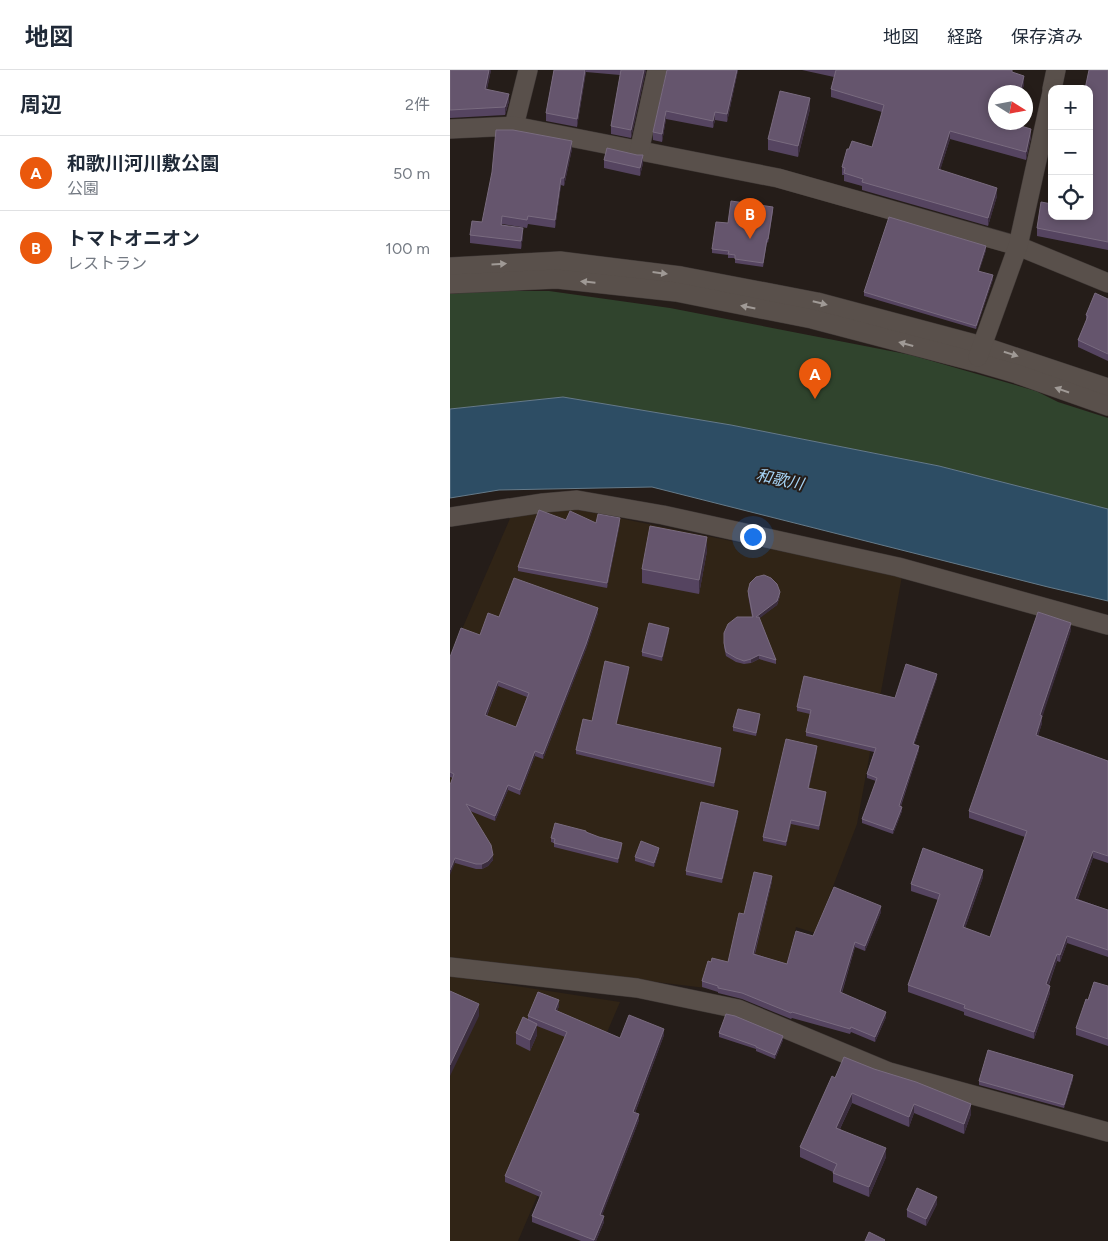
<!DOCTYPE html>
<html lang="ja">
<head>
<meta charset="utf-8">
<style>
  :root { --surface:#fff; --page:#f2f2f3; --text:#1f2937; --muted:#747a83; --line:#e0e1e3; --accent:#ea580c }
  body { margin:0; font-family:Figtree,"Noto Sans JP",sans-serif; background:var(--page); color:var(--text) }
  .controls { position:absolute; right:15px; top:15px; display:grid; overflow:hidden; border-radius:10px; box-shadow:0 2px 8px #0003 }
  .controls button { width:45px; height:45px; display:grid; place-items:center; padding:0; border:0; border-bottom:1px solid var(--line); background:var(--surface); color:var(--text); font:25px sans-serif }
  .compass { position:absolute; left:538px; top:15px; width:45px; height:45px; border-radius:50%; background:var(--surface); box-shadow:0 2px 8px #0003; rotate:101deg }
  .you { position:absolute; left:302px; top:466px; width:18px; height:18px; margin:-12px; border:4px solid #fff; border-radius:50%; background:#1a73e8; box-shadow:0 0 0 8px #1a73e833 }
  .badge { display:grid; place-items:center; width:32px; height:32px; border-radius:50%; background:var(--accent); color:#fff; font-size:16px; font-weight:700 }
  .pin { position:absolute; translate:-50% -41px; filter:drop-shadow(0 1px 2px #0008) }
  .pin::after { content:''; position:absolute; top:26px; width:18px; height:15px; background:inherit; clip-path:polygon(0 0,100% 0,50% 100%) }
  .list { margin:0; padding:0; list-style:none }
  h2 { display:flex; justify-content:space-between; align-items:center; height:65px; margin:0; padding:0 20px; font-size:21px }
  h2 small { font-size:16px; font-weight:400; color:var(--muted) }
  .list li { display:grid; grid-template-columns:32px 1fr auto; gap:15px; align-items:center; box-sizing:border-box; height:75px; padding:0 20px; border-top:1px solid var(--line) }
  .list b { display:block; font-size:19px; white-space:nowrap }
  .list p { margin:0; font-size:16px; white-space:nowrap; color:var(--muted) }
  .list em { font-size:16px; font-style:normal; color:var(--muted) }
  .icon { flex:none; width:28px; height:28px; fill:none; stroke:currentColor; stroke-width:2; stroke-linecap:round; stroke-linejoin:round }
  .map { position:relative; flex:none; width:658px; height:1171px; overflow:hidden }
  header { display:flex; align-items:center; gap:30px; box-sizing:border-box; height:70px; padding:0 25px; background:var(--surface); border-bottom:1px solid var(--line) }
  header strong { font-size:24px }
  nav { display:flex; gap:28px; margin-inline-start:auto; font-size:18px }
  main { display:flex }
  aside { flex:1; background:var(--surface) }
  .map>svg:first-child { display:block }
</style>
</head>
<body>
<header>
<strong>地図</strong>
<nav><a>地図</a><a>経路</a><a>保存済み</a></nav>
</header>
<main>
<aside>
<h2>周辺<small>2件</small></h2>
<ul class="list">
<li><span class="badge">A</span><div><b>和歌川河川敷公園</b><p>公園</p></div><em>50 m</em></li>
<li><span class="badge">B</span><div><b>トマトオニオン</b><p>レストラン</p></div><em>100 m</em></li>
</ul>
</aside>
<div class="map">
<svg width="658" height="1171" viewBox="0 0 658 1171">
  <rect width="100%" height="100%" fill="#251d19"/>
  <g fill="#302416">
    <polygon points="115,437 452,506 407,754 365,863 346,857 333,913 256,918 0,887 0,587 62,444"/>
    <polygon points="0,906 170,932 68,1171 0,1171"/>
  </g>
  <polygon fill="#30442d" points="29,221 99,221 220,238 461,285 586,321 608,332 658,348 658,439 489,396 281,355 113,327 0,339 0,224"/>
  <polygon fill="#2d4d64" stroke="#657a89" points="113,327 281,355 489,396 658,439 658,531 598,517 202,417 49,420 0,428 0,339"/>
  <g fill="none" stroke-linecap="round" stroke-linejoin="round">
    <defs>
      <g id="minor">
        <polyline points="602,19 606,0"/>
        <polyline points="64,56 78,0"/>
        <polyline points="0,59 64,56 328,108 568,176 658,213"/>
        <polyline points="189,82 207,0"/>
        <polyline points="0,197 110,191 231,206 367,232 532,276 658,318"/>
        <polyline points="0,214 107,209 226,222 362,249 526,292 567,304 658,336"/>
        <polyline points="528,287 568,176 602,22"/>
        <polyline points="0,447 93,433 127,430 213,445 448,497 658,555"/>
        <polyline points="0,897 187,918 288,939 439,1002 658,1062"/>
      </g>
    </defs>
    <use href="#minor" stroke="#3e3735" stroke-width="20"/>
    <use href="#minor" stroke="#59504b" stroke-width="19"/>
  </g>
  <g fill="#554460" fill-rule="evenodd">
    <polygon points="0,0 41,0 37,19 59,31 55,45 0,48"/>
    <polygon points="104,0 196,0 181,68 161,64 161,56 170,5 136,2 127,57 96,51 96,43"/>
    <polygon points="217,0 288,0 277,52 265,50 263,58 216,49 212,72 203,70 203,62"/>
    <polygon points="352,0 562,0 562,2 574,14 572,22 546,22 546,52 564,52 563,54 581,67 576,90 500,69 490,100 547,126 538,156 412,120 412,116 394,111 394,105 392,105 392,97 399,79 422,77 432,42 381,27 381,19 384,7"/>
    <polygon points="658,0 658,180 587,166 587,158 639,146"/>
    <polygon points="360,39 348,87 318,80 318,69"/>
    <polygon points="122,79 114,116 111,115 105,158 78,154 77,158 52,154 52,155 73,166 71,179 20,173 20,165 32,152"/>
    <polygon points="187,85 193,93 190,106 154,98 154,90"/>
    <polygon points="323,141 318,173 317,172 313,197 285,193 285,188 278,188 278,185 262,183 262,179 278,153"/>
    <polygon points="536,180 529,201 543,209 526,259 414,226 414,222"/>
    <polygon points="658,229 658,291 628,277 628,270 636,252 636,245"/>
    <polygon points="146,453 170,453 157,518 68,501 68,497"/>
    <polygon points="257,481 249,524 192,513 192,499"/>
    <polygon points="298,521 330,526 327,535 309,548 326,590 326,594 309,589 301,593 294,594 286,592 276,586 274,577 274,563 302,547 298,525"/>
    <path d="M 148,543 L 136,579 L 93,689 L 85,686 L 70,725 L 58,720 L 45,751 L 20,741 L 43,790 L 38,796 L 32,799 L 26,799 L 5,793 L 3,708 L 0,707 L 0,587 L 30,565 L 49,547 ZM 48,616 L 77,627 L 66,657 L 37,646 Z"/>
    <polygon points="621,560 592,646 592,653 588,666 658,691 658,793 643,788 628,829 658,840 658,887 617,873 610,892 607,891 599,915 600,923 584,969 514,945 514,942 458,922 458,915 488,830 461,821 461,814 533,807 515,858 540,867 575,767 519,748 519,741"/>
    <polygon points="219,561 212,591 192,586 192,582"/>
    <polygon points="179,601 166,654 271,682 264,717 126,684 126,680 142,651"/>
    <polygon points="487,608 464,675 469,680 451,736 452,741 443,764 412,753 412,749 426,711 417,708 417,704 424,682 356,666 356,662 360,644 347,641 347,637 445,628"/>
    <polygon points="310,647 306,666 283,661 283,657"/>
    <polygon points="367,680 359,718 376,726 369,760 341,754 336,776 313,771 313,767"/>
    <polygon points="288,745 272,813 236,805 236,801"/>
    <polygon points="136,762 172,777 168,793 104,777 104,773 101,772 101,768"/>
    <polygon points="209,781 204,797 185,791 185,787"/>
    <polygon points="322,811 305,884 337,894 363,866 431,842 415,881 405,877 392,923 436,947 425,972 401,962 400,964 342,948 341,949 292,929 268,923 268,922 252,917 252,911 261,892 278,892 294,844"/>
    <polygon points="658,916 658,976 626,965 626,958 638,930"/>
    <polygon points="109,936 107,941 170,968 214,965 185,1043 189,1050 152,1145 154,1152 146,1171 131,1171 82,1152 82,1146 90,1127 55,1112 55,1106 115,967 87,956 87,965 80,981 66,974 66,963 78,949 78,946"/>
    <polygon points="269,963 333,970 325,989 306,981 306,979 269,967"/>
    <polygon points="385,1008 521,1044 514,1064 464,1043 459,1057 402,1033 390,1059 436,1087 419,1127 383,1112 383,1102 350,1087 350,1077"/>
    <polygon points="623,1009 614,1038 529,1015 529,1011"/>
    <polygon points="487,1134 476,1156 457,1147 457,1140"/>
  </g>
  <g fill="#3b2d3e">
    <polygon points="39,0 41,0 35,27 35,19"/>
    <polygon points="135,0 136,0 127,57 127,49"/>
    <polygon points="194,0 196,0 181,68 181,60"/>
    <polygon points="287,0 288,0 277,52 277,44"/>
    <polygon points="574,6 574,14 572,22 570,22"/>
    <polygon points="59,24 59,31 55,45 55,37"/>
    <polygon points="360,28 360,39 348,87 348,76"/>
    <polygon points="216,41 216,49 212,72 212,64"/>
    <polygon points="265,42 265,50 263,58 263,51"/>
    <polygon points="581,59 581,67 576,90 576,82"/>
    <polygon points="500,61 500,69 488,107 488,99"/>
    <polygon points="122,71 122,79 114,116 114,108"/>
    <polygon points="193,85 193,93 190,106 190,98"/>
    <polygon points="111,108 111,115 105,158 105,150"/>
    <polygon points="547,118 547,126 538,156 538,148"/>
    <polygon points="73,158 73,166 71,179 71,171"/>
    <polygon points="536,176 536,180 528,205 528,201"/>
    <polygon points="543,205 543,209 526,259 526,256"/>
    <polygon points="170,448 170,453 157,518 157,513"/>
    <polygon points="257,467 257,481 249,524 249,510"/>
    <polygon points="330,522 330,526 327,535 306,551 306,547"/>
    <polygon points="148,538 148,543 136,579 93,689 93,684"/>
    <polygon points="621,553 621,560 592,648 592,646 592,653 586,672 586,665 590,645"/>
    <polygon points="219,558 219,561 212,591 212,587"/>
    <polygon points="309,585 309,589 301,593 301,589"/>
    <polygon points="179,597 179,601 166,658 166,654"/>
    <polygon points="487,604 487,608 463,678 463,674"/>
    <polygon points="48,611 48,616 35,650 35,645"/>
    <polygon points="310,644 310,647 306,666 306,663"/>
    <polygon points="367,676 367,680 358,721 358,718"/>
    <polygon points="469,676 469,680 449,740 449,736"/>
    <polygon points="271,678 271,682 264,717 264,713"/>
    <polygon points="85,681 85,686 70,725 70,720"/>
    <polygon points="58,715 58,720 45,751 45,746"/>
    <polygon points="376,722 376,726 369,760 369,756"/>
    <polygon points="452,737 452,741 443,764 443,760"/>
    <polygon points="288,741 288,745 272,813 272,809"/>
    <polygon points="341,750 341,754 336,776 336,772"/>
    <polygon points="172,773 172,777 168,793 168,789"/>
    <polygon points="209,778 209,781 204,797 204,793"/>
    <polygon points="643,781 643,788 625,836 625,829"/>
    <polygon points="43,785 43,790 38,796 32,799 32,794"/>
    <polygon points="5,788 5,793 0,805 0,800"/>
    <polygon points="533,800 533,807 513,864 513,857"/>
    <polygon points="322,806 322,811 303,890 303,884"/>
    <polygon points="431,836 431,842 415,881 415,876"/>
    <polygon points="617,866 617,873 610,892 610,885"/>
    <polygon points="405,872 405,877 390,928 390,922"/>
    <polygon points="607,884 607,891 596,922 596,914"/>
    <polygon points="600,916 600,923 584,969 584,962"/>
    <polygon points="109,930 109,936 105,946 105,940"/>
    <polygon points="29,934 29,946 0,1006 0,995"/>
    <polygon points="436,942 436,947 425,972 425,967"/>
    <polygon points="87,954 87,965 80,981 80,970"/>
    <polygon points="214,959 214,965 183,1048 183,1042"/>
    <polygon points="333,966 333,970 325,989 325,985"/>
    <polygon points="623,1005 623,1009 614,1038 614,1035"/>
    <polygon points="402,1023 402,1033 386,1067 386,1058"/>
    <polygon points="464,1034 464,1043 459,1057 459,1047"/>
    <polygon points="521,1034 521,1044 514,1064 514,1054"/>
    <polygon points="189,1044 189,1050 150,1151 150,1145"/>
    <polygon points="436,1078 436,1087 419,1127 419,1117"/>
    <polygon points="487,1127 487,1134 476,1156 476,1149"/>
    <polygon points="154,1146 154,1152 146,1171 144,1171"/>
  </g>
  <g fill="#65556d" stroke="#796b7f" fill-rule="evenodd">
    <polygon points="0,0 39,0 35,19 59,24 55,37 0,40"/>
    <polygon points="104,0 135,0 127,49 96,43"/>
    <polygon points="171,0 194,0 181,60 161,56"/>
    <polygon points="217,0 287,0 277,44 265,42 263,51 216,41 212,64 203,62"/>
    <polygon points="386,0 562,0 562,2 574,6 570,22 546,22 546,52 561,52 561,53 581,59 576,82 500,61 488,99 547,118 538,148 412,112 413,109 394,103 395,98 392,97 397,79 399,79 402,71 422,77 434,35 381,19"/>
    <polygon points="639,0 658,0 658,172 587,158 591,132 602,134 602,146 639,146 639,19 635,19"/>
    <polygon points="330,21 360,28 348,76 318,69"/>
    <polygon points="46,60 63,60 122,71 114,108 111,108 105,150 78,146 77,150 52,146 51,155 73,158 71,171 20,165 22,151 32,152 42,102"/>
    <polygon points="157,78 187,85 193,85 190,98 154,90"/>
    <polygon points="281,131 323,137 318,169 317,169 313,193 285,189 285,185 278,184 279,181 262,179 266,152 278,153"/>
    <polygon points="439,147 536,176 528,201 543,205 526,256 414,222"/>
    <polygon points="645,223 658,229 658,284 628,270 638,246 636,245"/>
    <polygon points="89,440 116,450 120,441 146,453 148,444 170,448 157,513 68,497"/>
    <polygon points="200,456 257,467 249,510 192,499"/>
    <polygon points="314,505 321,508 327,514 330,522 327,531 306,547 309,547 326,590 309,585 301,589 294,591 286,588 276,582 274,573 274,563 278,554 287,547 303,547 298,521 300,513 306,507"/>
    <path d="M 64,508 L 148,538 L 136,574 L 93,684 L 85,681 L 70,720 L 58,715 L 45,746 L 16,734 L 41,775 L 43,785 L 38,791 L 32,794 L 26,794 L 5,788 L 0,800 L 0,715 L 4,704 L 0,702 L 0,587 L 11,558 L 30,565 L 38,543 L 49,547 ZM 48,611 L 79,623 L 66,657 L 35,645 Z"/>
    <polygon points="588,542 621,553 590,645 592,646 586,665 658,691 658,786 643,781 625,829 658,840 658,880 617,866 610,885 607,884 596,914 600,916 584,962 514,938 515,935 458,915 490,824 461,814 473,778 533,800 513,857 540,867 577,761 519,741"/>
    <polygon points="199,553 219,558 212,587 192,582"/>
    <polygon points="155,591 179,597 166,654 271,678 264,713 126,680 133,649 142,651"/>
    <polygon points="456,594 487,604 463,674 469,676 449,736 452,737 443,760 412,749 427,708 417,704 426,678 356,662 361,640 347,637 354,606 445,628"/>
    <polygon points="288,639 310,644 306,663 283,657"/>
    <polygon points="336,669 367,676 358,718 376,722 369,756 341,750 336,772 313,767"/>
    <polygon points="251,732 288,741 272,809 236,801"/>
    <polygon points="105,753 136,761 136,762 149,767 172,773 168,789 104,773 105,769 101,768"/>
    <polygon points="191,771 209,778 204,793 185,787"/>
    <polygon points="304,802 322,806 303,884 337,894 346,861 363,866 384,817 431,836 415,876 405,872 390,922 436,942 425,967 401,957 400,959 342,942 341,943 292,923 268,918 268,916 252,911 258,891 261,892 262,888 278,892 289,843 294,844"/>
    <polygon points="644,912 658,916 658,969 626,958 636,929 638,930"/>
    <polygon points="0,921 29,934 0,995"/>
    <polygon points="88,922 109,930 105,940 170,968 179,945 214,959 183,1042 189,1044 150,1145 154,1146 144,1170 82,1146 92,1122 55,1106 117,962 78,946"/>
    <polygon points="276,944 285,946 333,966 325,985 306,977 306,976 269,963"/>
    <polygon points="73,947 87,954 80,970 66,963"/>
    <polygon points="538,980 623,1005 614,1035 529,1011"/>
    <polygon points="394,987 424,999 466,1012 521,1034 514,1054 464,1034 459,1047 402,1023 386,1058 436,1078 419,1117 383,1103 387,1094 350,1077 382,1006 385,1008"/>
    <polygon points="467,1118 487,1127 476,1149 457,1140"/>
    <polygon points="419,1162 435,1170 434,1171 415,1171"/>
  </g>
  <defs><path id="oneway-solid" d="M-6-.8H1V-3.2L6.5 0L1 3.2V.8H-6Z" transform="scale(1.25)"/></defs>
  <g fill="#a09a96">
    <use href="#oneway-solid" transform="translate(49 194) rotate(-3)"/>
    <use href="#oneway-solid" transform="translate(210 203) rotate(7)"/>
    <use href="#oneway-solid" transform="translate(138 212) rotate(-174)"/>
    <use href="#oneway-solid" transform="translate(370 233) rotate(14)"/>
    <use href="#oneway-solid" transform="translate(298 237) rotate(-169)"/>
    <use href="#oneway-solid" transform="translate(456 274) rotate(-165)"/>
    <use href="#oneway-solid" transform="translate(561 284) rotate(17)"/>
    <use href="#oneway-solid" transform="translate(612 320) rotate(-161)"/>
  </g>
  <g text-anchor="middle" stroke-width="4" stroke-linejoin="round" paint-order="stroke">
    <g font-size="16" font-style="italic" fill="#a6d4f6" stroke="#251d19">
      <text transform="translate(330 409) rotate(12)" y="6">和歌川</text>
    </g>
  </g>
</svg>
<div class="controls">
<button>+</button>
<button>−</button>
<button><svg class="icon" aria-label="locate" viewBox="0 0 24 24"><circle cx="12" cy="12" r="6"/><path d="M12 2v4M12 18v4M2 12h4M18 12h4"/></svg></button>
</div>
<svg class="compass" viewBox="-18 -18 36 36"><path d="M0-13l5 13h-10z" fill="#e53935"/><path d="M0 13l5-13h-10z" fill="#747a83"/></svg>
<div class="you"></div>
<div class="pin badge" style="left:365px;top:329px">A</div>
<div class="pin badge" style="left:300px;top:169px">B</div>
</div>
</main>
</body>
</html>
